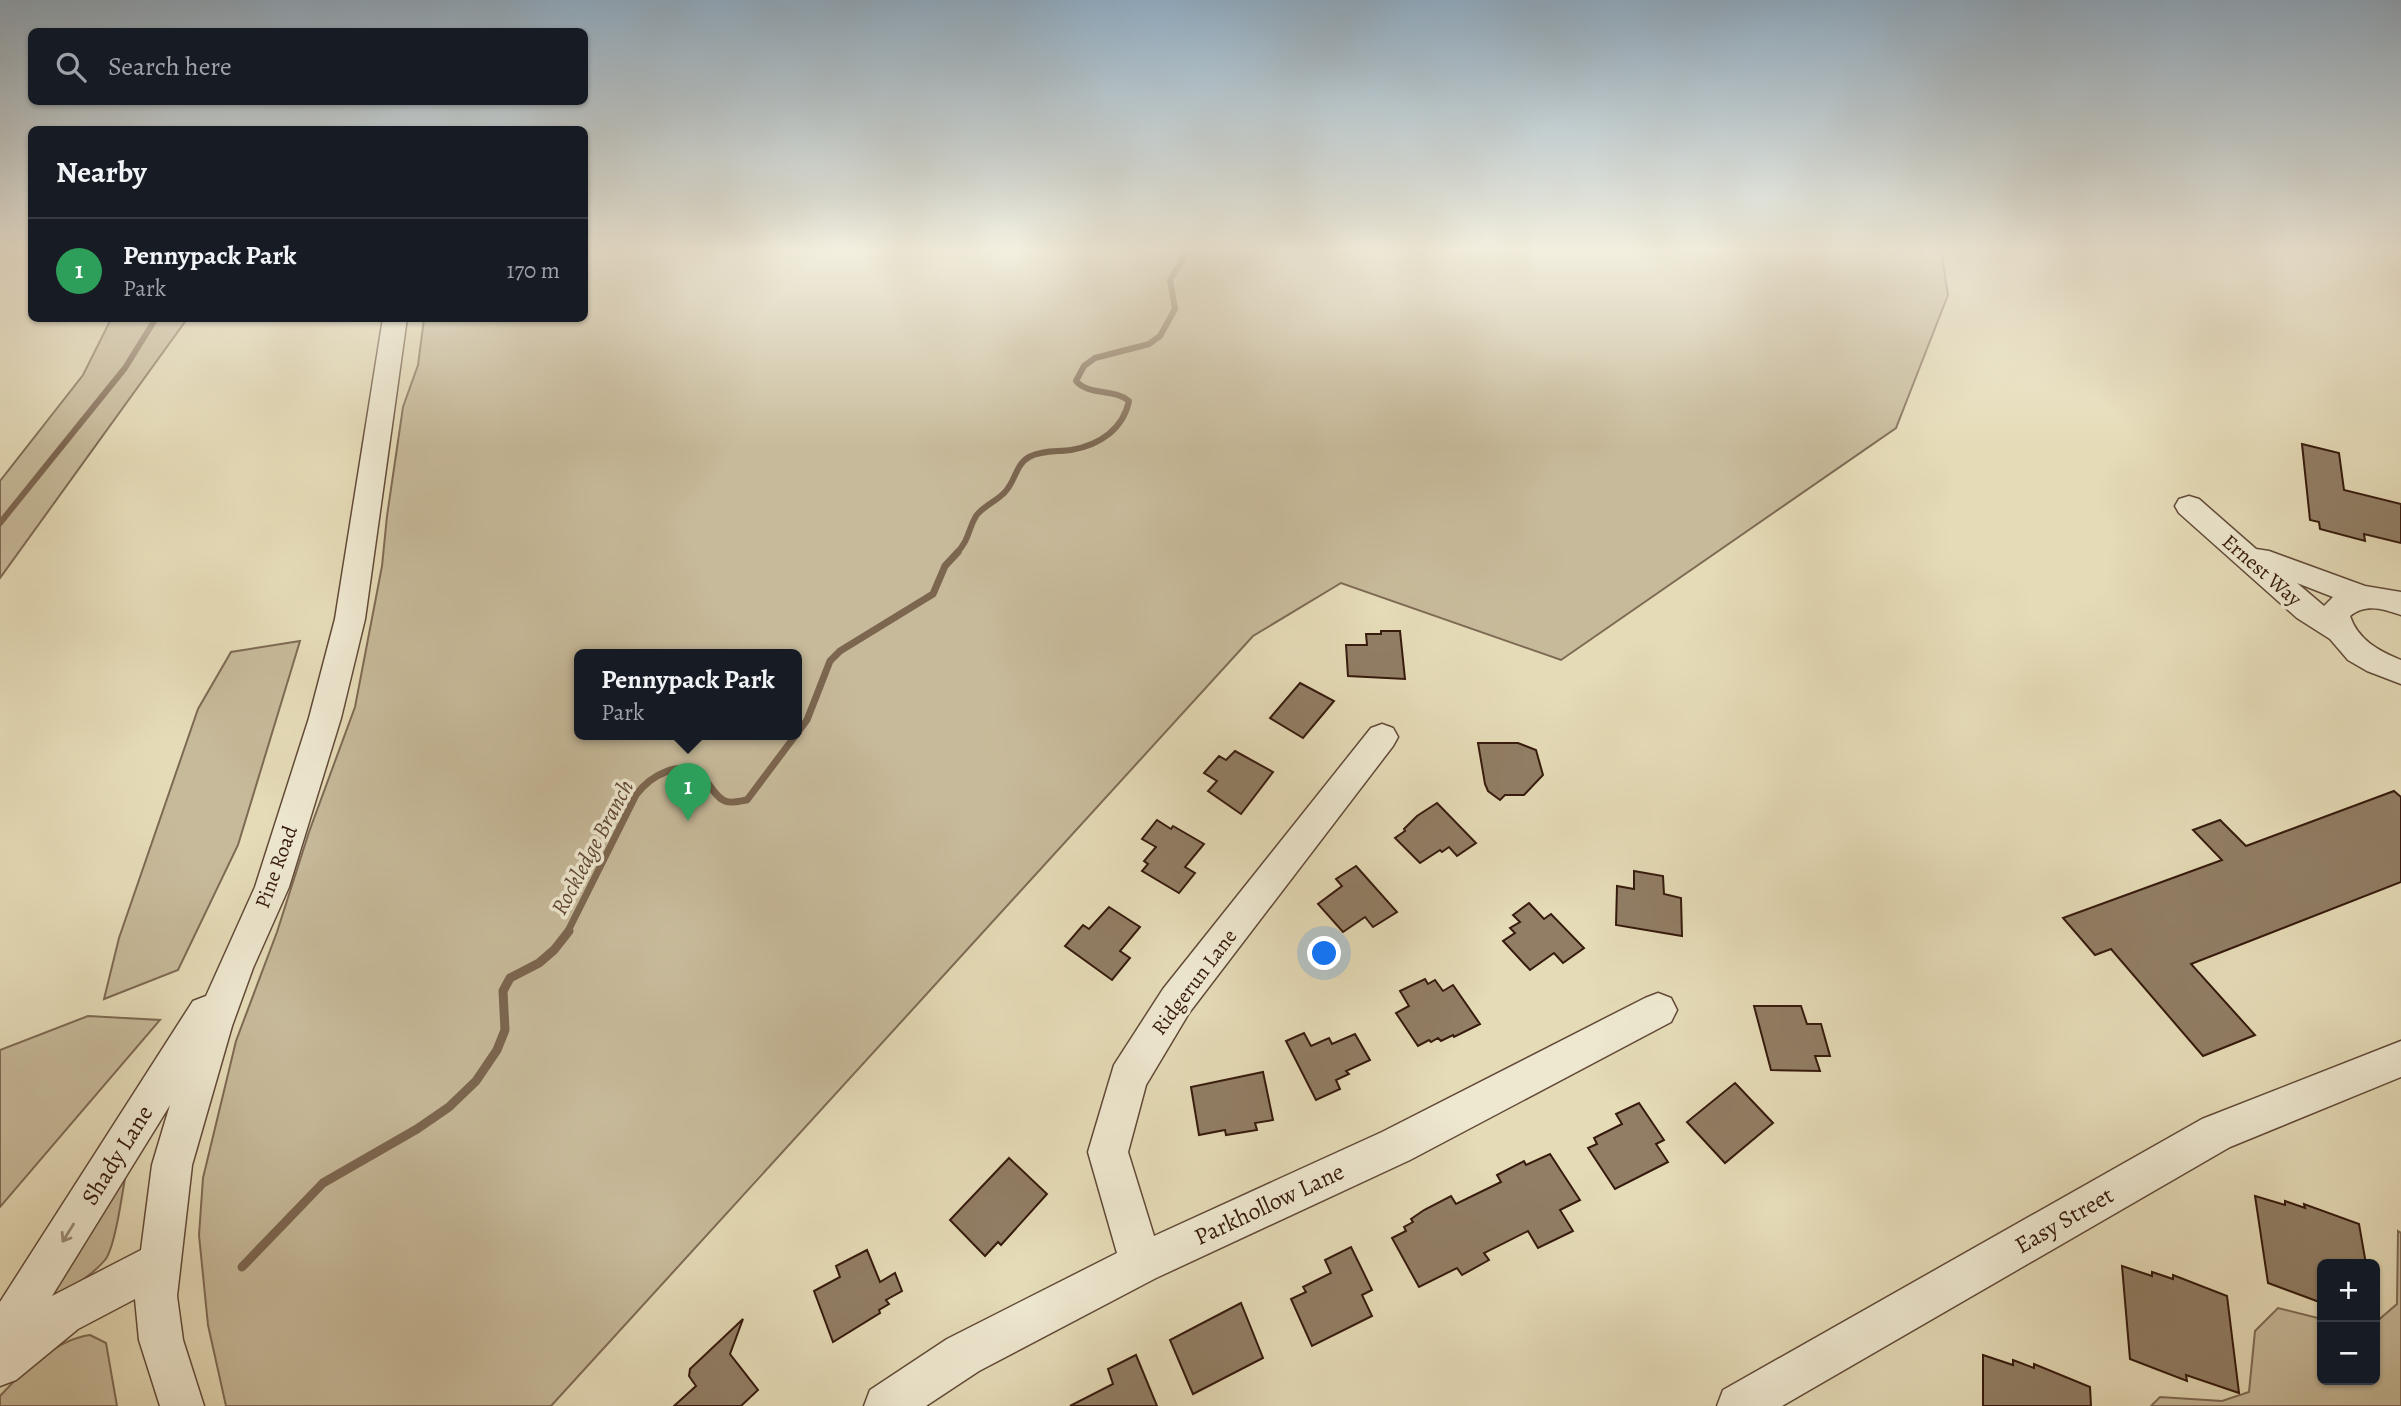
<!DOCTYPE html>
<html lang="en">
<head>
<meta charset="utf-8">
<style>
  :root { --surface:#171b24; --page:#242831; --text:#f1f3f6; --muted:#9ea1a6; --line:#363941; --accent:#c59692 }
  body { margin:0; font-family:Alegreya,serif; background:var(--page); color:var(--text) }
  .controls { position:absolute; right:21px; bottom:21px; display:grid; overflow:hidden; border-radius:10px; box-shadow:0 2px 5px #0004 }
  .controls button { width:63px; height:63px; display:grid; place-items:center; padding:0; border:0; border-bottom:2px solid var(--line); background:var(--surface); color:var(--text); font:35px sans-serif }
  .you { position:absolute; left:1325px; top:954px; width:24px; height:24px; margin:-18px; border:5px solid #fff; border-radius:50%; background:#1a73e8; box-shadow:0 0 0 10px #1a73e833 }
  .badge { display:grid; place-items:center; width:46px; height:46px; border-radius:50%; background:var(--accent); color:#fff; font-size:23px; font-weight:700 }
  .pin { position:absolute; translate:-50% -58px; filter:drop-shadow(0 2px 4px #0008) }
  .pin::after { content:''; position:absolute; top:37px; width:24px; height:21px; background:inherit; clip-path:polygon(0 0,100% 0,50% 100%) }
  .popup { position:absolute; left:574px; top:649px; width:228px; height:91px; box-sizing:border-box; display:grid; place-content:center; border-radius:10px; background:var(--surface); filter:drop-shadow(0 2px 5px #0005); font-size:23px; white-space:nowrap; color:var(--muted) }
  .popup b { font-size:26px; color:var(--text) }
  .popup::after { content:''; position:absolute; left:50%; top:100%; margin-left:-14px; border:14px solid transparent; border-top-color:var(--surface) }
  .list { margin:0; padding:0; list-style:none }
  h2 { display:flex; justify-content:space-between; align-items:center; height:91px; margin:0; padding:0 28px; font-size:30px }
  h2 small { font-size:23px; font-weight:400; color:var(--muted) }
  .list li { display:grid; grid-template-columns:46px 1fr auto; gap:21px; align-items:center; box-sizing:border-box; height:105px; padding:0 28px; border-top:2px solid var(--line) }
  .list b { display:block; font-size:26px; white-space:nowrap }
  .list p { margin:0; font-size:23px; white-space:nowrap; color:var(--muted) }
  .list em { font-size:23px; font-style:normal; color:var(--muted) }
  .icon { flex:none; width:38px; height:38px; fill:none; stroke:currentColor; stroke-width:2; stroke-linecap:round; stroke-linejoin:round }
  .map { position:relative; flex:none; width:2401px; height:1406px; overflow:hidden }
  .search { position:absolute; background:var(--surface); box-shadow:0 2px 5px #0004; left:28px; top:28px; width:560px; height:77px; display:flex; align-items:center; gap:18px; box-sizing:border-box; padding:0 24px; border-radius:10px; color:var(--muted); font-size:26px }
  .panel { position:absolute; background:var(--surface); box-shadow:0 2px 5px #0004; left:28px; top:126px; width:560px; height:196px; border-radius:10px }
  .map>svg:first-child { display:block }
</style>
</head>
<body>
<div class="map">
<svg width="2401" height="1406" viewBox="0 0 2401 1406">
  <rect width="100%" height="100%" fill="#e5dbb7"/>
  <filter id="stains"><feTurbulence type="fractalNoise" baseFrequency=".00286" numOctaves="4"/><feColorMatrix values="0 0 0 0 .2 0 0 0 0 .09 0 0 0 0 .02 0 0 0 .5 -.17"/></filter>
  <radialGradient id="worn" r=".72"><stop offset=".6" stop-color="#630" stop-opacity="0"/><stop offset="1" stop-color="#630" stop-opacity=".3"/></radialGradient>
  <g fill="#c7ba9a" stroke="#7e6a54" stroke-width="2" fill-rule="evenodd">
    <path d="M 585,250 L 1941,250 L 1948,295 L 1896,428 L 1561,660 L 1341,583 L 1253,636 L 551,1406 L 226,1406 L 208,1325 L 199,1235 L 203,1178 L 236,1041 L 277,932 L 309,832 L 355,707 L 382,566 L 387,516 L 403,407 L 418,365 L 424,319 L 584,318 ZM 580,655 L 796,655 L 796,735 L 580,735 Z"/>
    <polygon points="111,319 187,319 0,578 0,481 83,375"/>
    <polygon points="300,641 238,845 178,970 104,999 119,938 198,709 231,652"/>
    <polygon points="88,1016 160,1020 0,1207 0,1050"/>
    <path d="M 130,1148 C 125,1172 117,1245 105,1260 C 90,1278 67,1289 48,1302 Z"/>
    <polygon points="2398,1231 2401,1233 2401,1406 2151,1406 2160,1397 2222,1401 2249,1392 2255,1331 2278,1308 2322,1319 2322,1380 2375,1380 2375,1323 2397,1304"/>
    <path d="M 90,1335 L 106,1343 L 117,1406 L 0,1406 L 0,1396 C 23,1371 55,1340 90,1335 Z"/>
  </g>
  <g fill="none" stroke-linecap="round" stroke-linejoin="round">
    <g stroke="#7c6650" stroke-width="6">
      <polyline points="0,523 125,368 156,318"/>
      <path d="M 956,554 C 971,537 967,531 976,516 C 982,507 997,501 1005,492 C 1015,482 1016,464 1029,457 C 1042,450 1058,452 1071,450 C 1100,445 1123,429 1129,401 C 1113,388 1089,396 1076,381 L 1084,366 L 1095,358 L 1149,344 L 1160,336 L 1175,309 L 1170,280 L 1189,250"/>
    </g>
    <path stroke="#7c6650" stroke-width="7" d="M 567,933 L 636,795 C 650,776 682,757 703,777 C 710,784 715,797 725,801 C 732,804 740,801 747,800 L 807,720 L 830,661 L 840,651 L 933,594 L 945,566 L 958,552"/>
    <polyline stroke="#7c6650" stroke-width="9" points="242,1267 323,1183 417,1129 449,1107 476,1081 497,1050 505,1030 503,991 510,978 539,963 554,950 569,931"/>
  </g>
  <g fill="#917e65" stroke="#361a0d" stroke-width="2">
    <polygon points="2302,444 2339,453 2344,490 2401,504 2401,543 2364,534 2365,541 2320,529 2319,522 2310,520"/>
    <polygon points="1381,631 1400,631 1405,679 1348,676 1346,645 1367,645 1366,634 1381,634"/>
    <polygon points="1300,683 1334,701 1303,738 1270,718"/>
    <polygon points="1478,743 1518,743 1536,750 1543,775 1524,795 1505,795 1500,800 1488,791 1485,784"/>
    <polygon points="1235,751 1273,772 1241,814 1208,791 1217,781 1204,773 1219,756 1226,760"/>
    <polygon points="2394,791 2401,797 2401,882 2191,964 2255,1035 2203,1056 2111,949 2095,955 2063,918 2222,860 2193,830 2220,820 2246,846"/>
    <polygon points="1437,803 1476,843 1457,856 1449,847 1442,852 1440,850 1420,863 1395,838 1405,831 1404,829 1417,816"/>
    <polygon points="1157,820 1171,829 1173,826 1204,844 1185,867 1195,873 1179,893 1142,871 1148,864 1144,861 1156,847 1142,839"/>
    <polygon points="1356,866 1397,912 1373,927 1365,917 1343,932 1318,904 1342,886 1336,879"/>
    <polygon points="1634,871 1663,876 1664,894 1681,898 1682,936 1616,925 1617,886 1634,889"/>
    <polygon points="1529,903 1544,919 1551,914 1584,948 1563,963 1554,953 1530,970 1503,941 1515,933 1510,928 1520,922 1513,915"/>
    <polygon points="1109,907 1140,927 1120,951 1130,958 1112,980 1065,946 1083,925 1089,929"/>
    <polygon points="1425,979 1428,984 1435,980 1443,991 1453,985 1480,1024 1454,1037 1453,1035 1441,1041 1438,1038 1431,1042 1429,1040 1418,1046 1396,1013 1409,1006 1400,991"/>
    <polygon points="1754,1006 1801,1006 1807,1024 1821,1024 1830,1056 1815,1056 1820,1071 1771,1070"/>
    <polygon points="1304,1033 1311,1046 1329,1038 1332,1044 1355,1034 1370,1060 1346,1071 1349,1074 1336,1080 1340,1089 1316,1100 1286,1041"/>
    <polygon points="1263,1072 1273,1120 1255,1123 1257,1130 1226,1135 1225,1130 1199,1135 1191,1087"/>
    <polygon points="1735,1083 1773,1123 1725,1163 1687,1122"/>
    <polygon points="1639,1103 1664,1140 1656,1144 1668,1162 1615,1189 1588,1148 1597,1144 1594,1138 1622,1124 1616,1114"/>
    <polygon points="1550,1154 1580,1200 1560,1210 1573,1231 1538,1248 1528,1231 1484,1253 1489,1260 1462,1275 1457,1268 1419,1287 1392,1238 1406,1231 1404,1227 1413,1222 1411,1219 1424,1210 1451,1196 1456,1204 1501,1182 1497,1175 1524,1161 1526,1165"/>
    <polygon points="1009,1158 1047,1194 1001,1245 998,1242 985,1256 950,1220"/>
    <polygon points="2255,1196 2285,1205 2285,1201 2305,1208 2304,1204 2359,1224 2366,1264 2322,1264 2322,1303 2268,1283"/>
    <polygon points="1351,1247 1372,1290 1362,1295 1372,1316 1312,1346 1291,1299 1306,1292 1303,1287 1331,1273 1325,1260"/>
    <polygon points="867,1250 880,1282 895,1273 902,1291 886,1300 889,1304 879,1310 880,1313 833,1342 814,1291 840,1277 836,1266"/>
    <polygon points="2122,1266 2152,1276 2152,1272 2173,1279 2173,1275 2227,1296 2239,1393 2186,1375 2187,1381 2130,1359"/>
    <polygon points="1241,1303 1263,1358 1193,1394 1170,1340"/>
    <polygon points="743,1319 730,1354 758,1390 741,1406 674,1406 696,1386 689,1376 690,1369"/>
    <polygon points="1136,1355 1157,1406 1070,1406 1113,1384 1108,1369"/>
    <polygon points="1983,1355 2013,1365 2013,1360 2034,1368 2034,1364 2090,1387 2091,1406 1983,1406"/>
  </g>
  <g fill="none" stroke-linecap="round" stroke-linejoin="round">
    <defs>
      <g id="minor">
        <path d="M 383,318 L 407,318 L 365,619 L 341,718 L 289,887 L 253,968 L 232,1026 L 192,1165 L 177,1296 L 183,1340 L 204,1406 L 160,1406 L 139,1340 L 135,1299 L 78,1329 L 16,1380 L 0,1386 L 0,1302 L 193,1001 L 206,996 L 255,887 L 309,718 L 335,619 ZM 170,1105 L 152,1165 L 141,1250 L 52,1296 Z"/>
        <path d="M 2189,496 L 2199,499 L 2256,549 L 2269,551 L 2365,586 L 2401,592 L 2401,615 C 2383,609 2366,603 2350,616 C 2358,640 2379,651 2401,660 L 2401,684 L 2367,671 L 2348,660 L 2330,639 L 2297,618 L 2179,513 L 2175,506 L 2179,499 ZM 2297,583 L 2333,597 L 2324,606 Z"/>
        <polygon points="1382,724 1393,728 1398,737 1393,746 1189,1013 1146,1085 1128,1152 1154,1236 1382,1132 1645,998 1658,993 1671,998 1677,1010 1671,1022 1410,1160 1156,1278 979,1371 926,1406 864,1406 870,1390 947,1339 1117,1253 1088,1152 1114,1065 1163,989 1371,728"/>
        <polygon points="2401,1041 2401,1077 2230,1147 1782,1406 1717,1406 1723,1390 2202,1119"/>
      </g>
    </defs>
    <use href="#minor" stroke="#624a38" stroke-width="3"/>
    <use href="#minor" fill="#eee8d0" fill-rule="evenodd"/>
  </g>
  <defs><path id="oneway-shaft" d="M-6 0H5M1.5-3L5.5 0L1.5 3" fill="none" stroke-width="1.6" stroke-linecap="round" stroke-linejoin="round" transform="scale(1.75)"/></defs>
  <use stroke="#9b8b78" href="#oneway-shaft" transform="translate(68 1233) rotate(122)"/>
  <linearGradient id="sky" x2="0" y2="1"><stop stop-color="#8fa9bd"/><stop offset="0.56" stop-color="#f3efdf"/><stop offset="1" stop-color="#f3efdf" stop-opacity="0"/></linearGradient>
  <rect width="2401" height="447" fill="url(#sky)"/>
  <g text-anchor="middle" stroke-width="7" stroke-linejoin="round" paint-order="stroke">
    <g font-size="21" fill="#361a0d" stroke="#eee8d0">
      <text transform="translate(2262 570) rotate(41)" y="7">Ernest Way</text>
      <text transform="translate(276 867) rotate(-70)" y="7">Pine Road</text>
      <text transform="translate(1194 982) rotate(-53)" y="7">Ridgerun Lane</text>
    </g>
    <g font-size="23" font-style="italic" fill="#5f4634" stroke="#eee8d0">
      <text transform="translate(592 847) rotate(-62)" y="8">Rockledge Branch</text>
    </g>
    <g font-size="24" fill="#361a0d" stroke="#eee8d0">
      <text transform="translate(117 1155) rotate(-58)" y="8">Shady Lane</text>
      <text transform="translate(1269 1204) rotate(-25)" y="8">Parkhollow Lane</text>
      <text transform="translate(2064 1220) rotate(-30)" y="8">Easy Street</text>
    </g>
  </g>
  <rect width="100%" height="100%" filter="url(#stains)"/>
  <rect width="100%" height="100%" fill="url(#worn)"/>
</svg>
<div class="controls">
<button>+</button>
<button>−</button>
</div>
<div class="you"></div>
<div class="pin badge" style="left:688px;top:821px;background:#2e9e5b">1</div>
<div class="popup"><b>Pennypack Park</b>Park</div>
<div class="search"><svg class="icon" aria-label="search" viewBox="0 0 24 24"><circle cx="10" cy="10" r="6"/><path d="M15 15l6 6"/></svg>Search here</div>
<section class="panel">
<h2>Nearby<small></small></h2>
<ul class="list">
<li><span class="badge" style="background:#2e9e5b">1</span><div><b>Pennypack Park</b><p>Park</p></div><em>170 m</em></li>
</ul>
</section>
</div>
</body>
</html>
